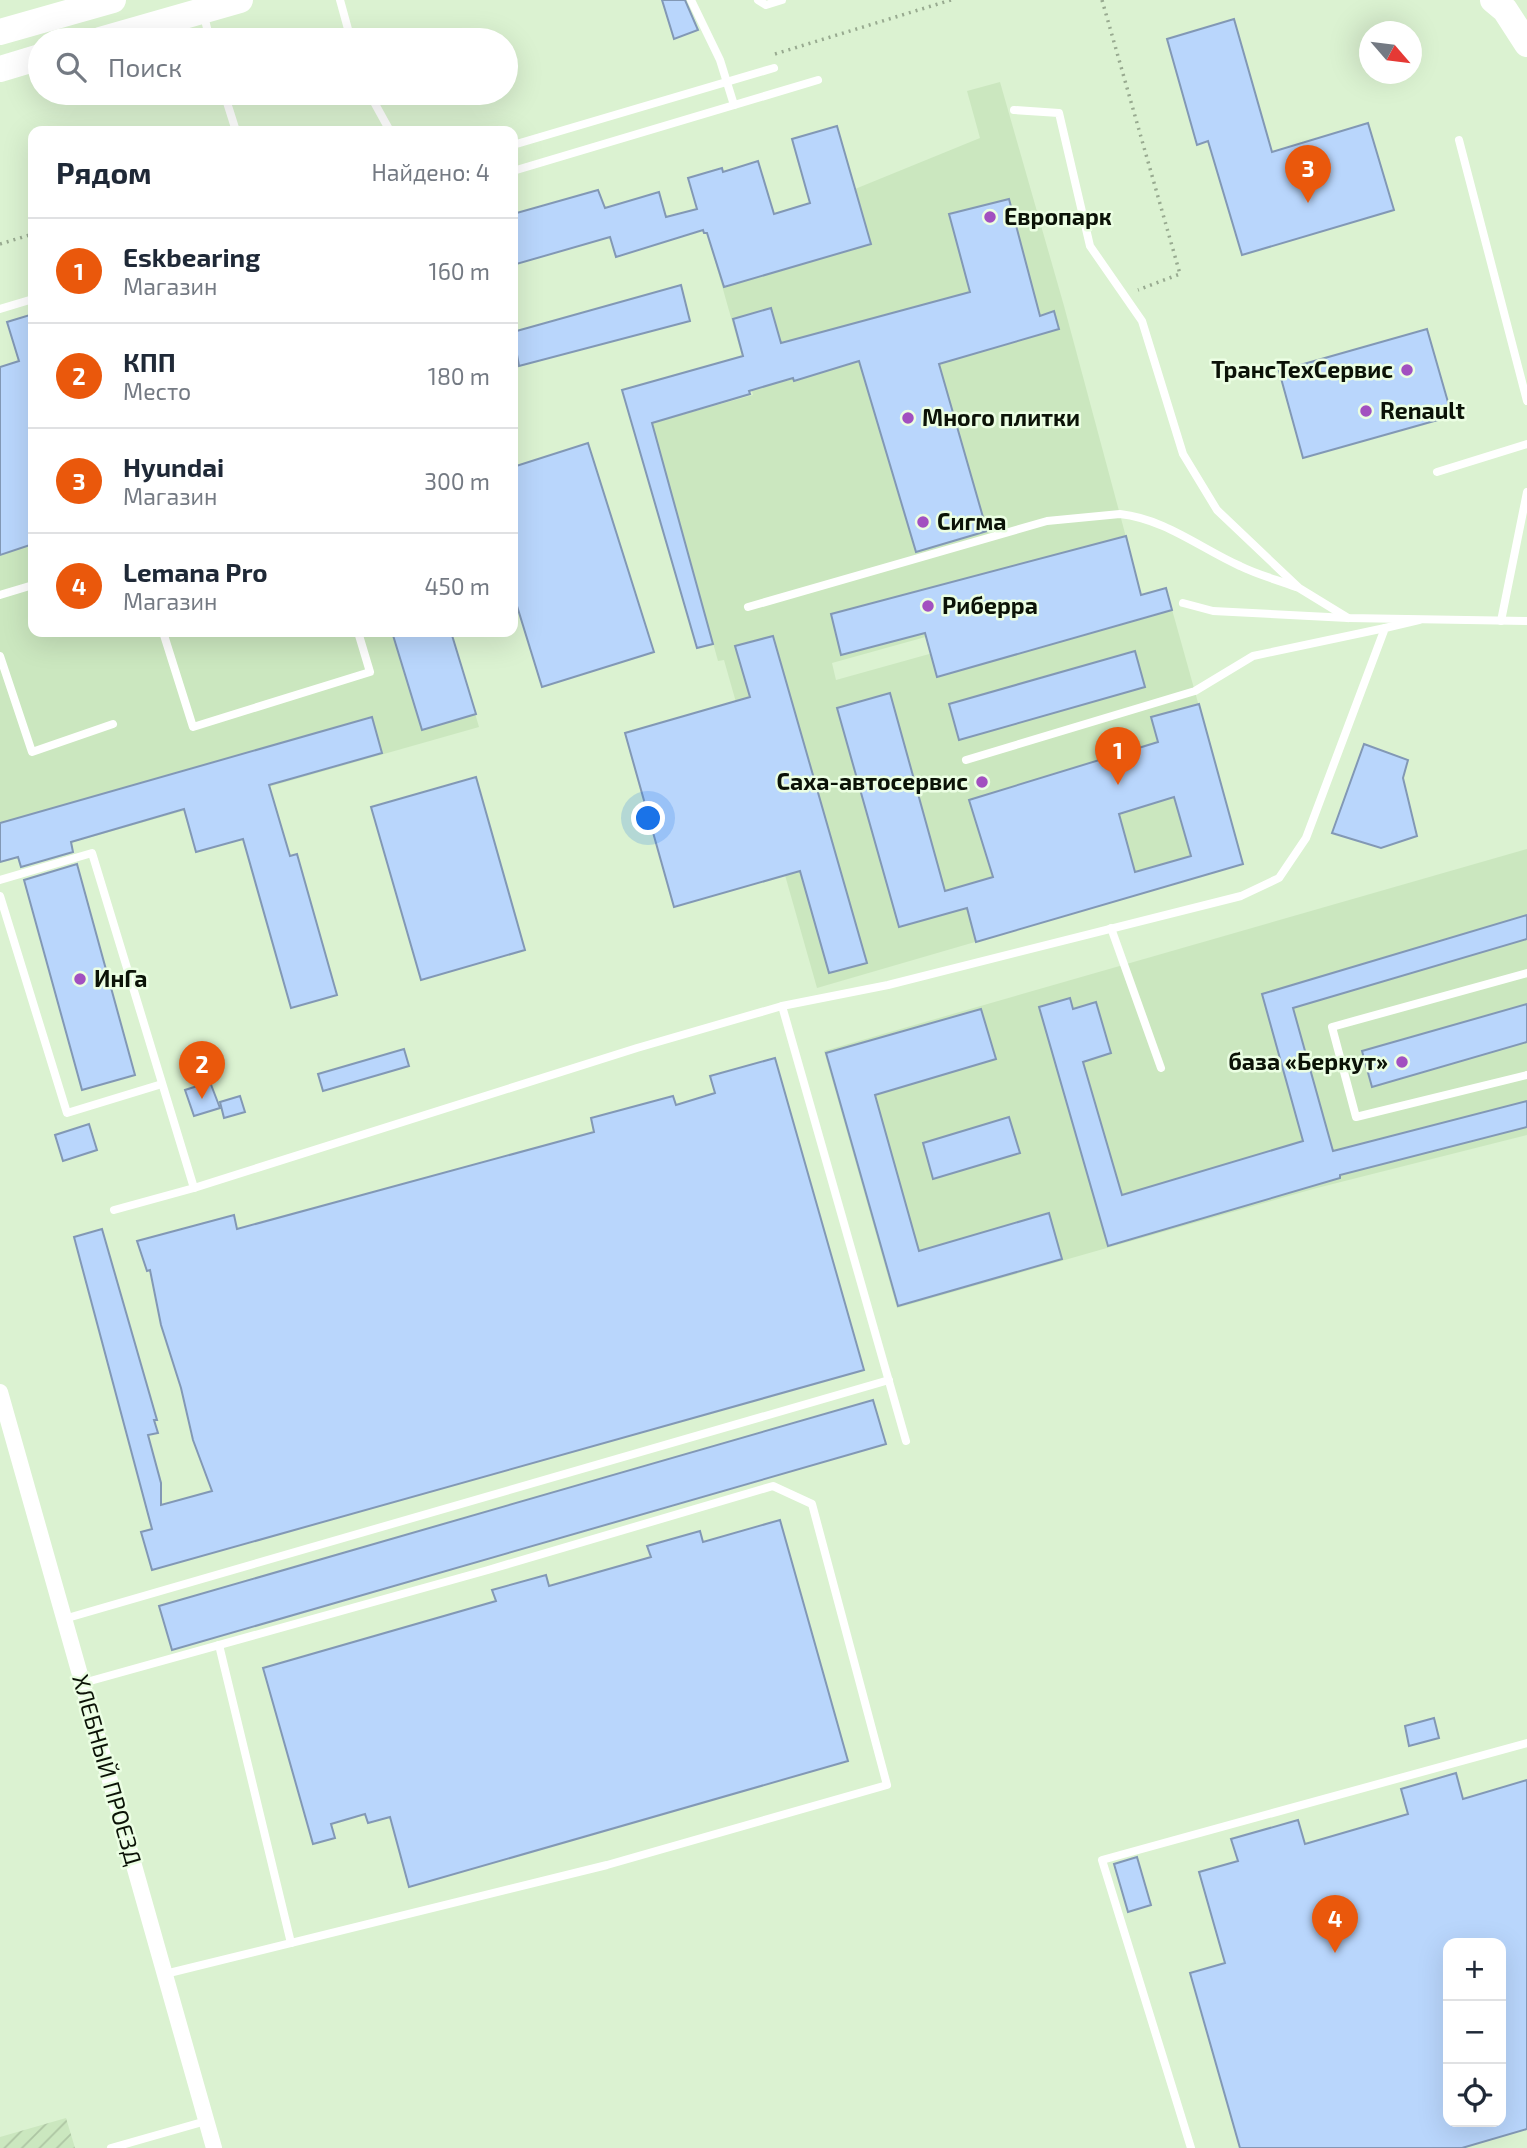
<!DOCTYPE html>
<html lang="ru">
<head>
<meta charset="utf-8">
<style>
  :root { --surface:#fff; --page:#f2f2f3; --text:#1f2937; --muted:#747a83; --line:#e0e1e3; --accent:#ea580c }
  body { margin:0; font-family:"Exo 2",sans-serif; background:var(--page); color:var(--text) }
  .controls { position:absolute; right:21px; bottom:21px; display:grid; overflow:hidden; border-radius:14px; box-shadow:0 7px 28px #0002 }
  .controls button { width:63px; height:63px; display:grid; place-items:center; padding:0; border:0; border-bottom:2px solid var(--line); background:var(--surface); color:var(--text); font:35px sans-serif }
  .compass { position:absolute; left:1359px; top:21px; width:63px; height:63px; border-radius:50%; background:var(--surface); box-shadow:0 7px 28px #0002; rotate:118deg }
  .you { position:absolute; left:649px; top:819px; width:24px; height:24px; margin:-18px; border:5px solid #fff; border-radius:50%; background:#1a73e8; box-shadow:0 0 0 10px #1a73e833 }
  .badge { display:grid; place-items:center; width:46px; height:46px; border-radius:50%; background:var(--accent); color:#fff; font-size:23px; font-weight:700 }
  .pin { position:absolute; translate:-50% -58px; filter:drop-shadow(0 2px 4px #0008) }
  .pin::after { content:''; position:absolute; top:37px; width:24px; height:21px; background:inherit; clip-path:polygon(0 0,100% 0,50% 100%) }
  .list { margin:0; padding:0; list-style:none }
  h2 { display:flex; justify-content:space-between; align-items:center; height:91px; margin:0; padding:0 28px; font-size:30px }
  h2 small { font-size:23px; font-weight:400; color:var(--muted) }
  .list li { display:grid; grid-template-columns:46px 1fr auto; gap:21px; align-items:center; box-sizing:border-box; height:105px; padding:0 28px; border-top:2px solid var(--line) }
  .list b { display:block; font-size:26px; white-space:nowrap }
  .list p { margin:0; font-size:23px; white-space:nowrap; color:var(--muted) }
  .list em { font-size:23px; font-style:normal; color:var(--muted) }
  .icon { flex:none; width:38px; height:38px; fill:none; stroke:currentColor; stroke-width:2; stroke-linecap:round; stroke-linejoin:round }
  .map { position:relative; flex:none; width:1527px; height:2148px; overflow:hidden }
  .search { position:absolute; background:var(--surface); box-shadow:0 7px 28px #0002; left:28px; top:28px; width:490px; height:77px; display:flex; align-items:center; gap:18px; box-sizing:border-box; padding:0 24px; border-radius:38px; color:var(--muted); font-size:26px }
  .panel { position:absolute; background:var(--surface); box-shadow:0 7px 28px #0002; left:28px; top:126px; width:490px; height:511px; border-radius:14px }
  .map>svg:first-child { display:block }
</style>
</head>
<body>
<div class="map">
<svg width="1527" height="2148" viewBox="0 0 1527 2148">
  <defs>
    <pattern id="industrial-furrows" width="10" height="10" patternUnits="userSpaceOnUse" patternTransform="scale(1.75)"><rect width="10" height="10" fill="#cbe7bf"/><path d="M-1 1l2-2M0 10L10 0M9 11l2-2" fill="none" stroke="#adc5a3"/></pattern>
  </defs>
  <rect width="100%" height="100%" fill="#dbf2d1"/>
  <g fill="#cbe7bf">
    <polygon points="1000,82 1064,306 1137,578 832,663 836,680 1166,588 1243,864 817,988 724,660 718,661 652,423 753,395 707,233 855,189 980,138 967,91"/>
    <polygon points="33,314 33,632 451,632 479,727 0,863 0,367 18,361 7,322"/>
    <polygon points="1527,849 1527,1135 1313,1189 897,1308 824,1051"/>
  </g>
  <polygon fill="url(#industrial-furrows)" points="66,2118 75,2148 0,2148 0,2137"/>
  <g fill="#b9d6fc" stroke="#8298b5" stroke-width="2" fill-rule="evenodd">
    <polygon points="662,0 685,0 698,30 674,39"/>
    <polygon points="1234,19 1272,152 1368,123 1394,210 1242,255 1208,141 1197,145 1167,39"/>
    <polygon points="837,126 871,244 724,287 707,233 704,233 703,230 616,257 610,237 513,265 513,214 598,190 605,208 659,192 666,217 697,209 688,178 722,168 723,172 758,161 774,214 810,203 792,139"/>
    <polygon points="1009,199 1040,316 1054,311 1059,329 939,364 987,531 916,552 859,361 794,381 793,378 749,391 750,394 652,423 713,644 697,648 622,390 743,356 733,319 771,308 781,343 970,292 949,214"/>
    <polygon points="681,285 690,321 519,366 513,332"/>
    <polygon points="33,314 33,544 0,555 0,367 19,361 7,322"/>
    <polygon points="1427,329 1452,416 1303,458 1279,371"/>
    <polygon points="588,443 654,652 542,687 513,593 513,467"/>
    <polygon points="1126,536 1141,595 1166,588 1172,610 937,677 925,633 841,655 831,614"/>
    <polygon points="392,632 451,632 476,714 422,730"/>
    <polygon points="773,636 867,963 829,973 800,871 674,907 625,733 750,697 735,646"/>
    <polygon points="1135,651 1145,687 959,740 949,704"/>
    <path d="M 890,693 L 945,891 L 993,877 L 969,800 L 1158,742 L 1151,717 L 1199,704 L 1243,864 L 976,942 L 967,908 L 899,927 L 837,708 ZM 1174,797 L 1191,856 L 1135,872 L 1119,814 Z"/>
    <polygon points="372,717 382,753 269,785 290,856 297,854 337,995 291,1008 243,839 196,852 184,809 71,842 73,852 21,867 18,857 0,862 0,823"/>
    <polygon points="1364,744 1408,760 1403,778 1417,836 1381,848 1332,833"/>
    <polygon points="476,777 525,950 421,980 371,807"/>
    <polygon points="77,864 135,1075 82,1090 24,880"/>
    <polygon points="1527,915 1527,939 1293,1008 1333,1151 1527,1101 1527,1127 1340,1175 1340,1178 1108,1246 1039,1007 1070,998 1073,1009 1096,1002 1111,1053 1083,1062 1122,1195 1303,1141 1262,994"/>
    <polygon points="1527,1004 1527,1042 1372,1087 1362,1051"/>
    <polygon points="981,1009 996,1059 875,1095 919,1251 1049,1213 1062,1259 898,1306 826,1053"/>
    <polygon points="404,1049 409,1066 323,1091 318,1074"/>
    <polygon points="775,1058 864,1370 152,1570 141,1532 152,1529 74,1237 102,1229 157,1420 154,1420 158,1433 148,1435 161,1483 161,1505 212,1491 193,1440 181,1388 161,1325 150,1270 147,1271 137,1241 234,1215 237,1229 594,1132 591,1118 673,1096 676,1105 715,1093 710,1076"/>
    <polygon points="210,1082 220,1108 194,1116 185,1090"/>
    <polygon points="240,1096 245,1112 224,1118 220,1102"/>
    <polygon points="1009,1117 1020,1153 933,1179 923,1143"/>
    <polygon points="89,1124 97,1150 63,1161 55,1135"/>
    <polygon points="873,1400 886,1444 172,1650 159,1606"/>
    <polygon points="780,1520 848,1761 409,1887 390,1817 368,1823 365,1814 331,1824 335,1838 313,1844 263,1668 496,1601 492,1590 546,1575 549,1586 651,1557 647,1546 700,1531 703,1542"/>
    <polygon points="1434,1718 1439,1738 1409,1746 1405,1726"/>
    <path d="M 1456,1773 L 1463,1799 L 1527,1780 L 1527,2129 L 1462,2148 L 1240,2148 L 1190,1973 L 1225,1963 L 1199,1872 L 1238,1861 L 1231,1839 L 1298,1820 L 1305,1844 L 1408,1814 L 1401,1789 ZM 1448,1943 L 1501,1943 L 1501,2122 L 1448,2122 Z"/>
    <polygon points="1137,1857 1151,1905 1128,1912 1114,1864"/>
  </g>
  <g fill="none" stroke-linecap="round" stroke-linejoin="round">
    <g stroke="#98aa90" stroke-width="3.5" stroke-dasharray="2 5" stroke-linecap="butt">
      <polyline points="1102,0 1180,274 1138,290"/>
      <polyline points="775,54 951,0"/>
      <polyline points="0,244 33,234"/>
    </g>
    <g stroke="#fff" stroke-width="8">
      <polyline points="340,0 351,40"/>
      <polyline points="691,0 720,60 734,105"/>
      <polyline points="758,0 766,5 782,0"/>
      <polyline points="204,16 210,40"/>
      <polyline points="224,93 236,131"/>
      <polyline points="369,93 390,131"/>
      <polyline points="1014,110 1059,113 1090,246 1142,321 1183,454 1217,510 1299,588 1348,618"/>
      <polyline points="1459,140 1527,401"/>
      <polyline points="513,145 774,68"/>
      <polyline points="513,171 818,80"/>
      <polyline points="0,309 33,299"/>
      <polyline points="1437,472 1527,444"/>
      <polyline points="0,595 33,585"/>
      <polyline points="1183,603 1213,611 1348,618 1527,621"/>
      <path d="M 748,607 L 1047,521 L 1120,514 C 1165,519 1200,548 1240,566 C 1258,575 1278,580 1296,587"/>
      <polyline points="1501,621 1527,492"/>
      <polyline points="163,632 193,727 370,672 358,632"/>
      <polyline points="0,656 32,752 113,724"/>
      <polyline points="966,760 1195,691 1253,656 1385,628"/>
      <polyline points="0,880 92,853 194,1188"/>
      <polyline points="0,896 67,1113 162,1084"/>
      <polyline points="1111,928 1161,1068"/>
      <polyline points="1527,973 1332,1027 1356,1117 1527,1075"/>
      <polyline points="782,1006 906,1441"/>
      <polyline points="114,1210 194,1188 637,1048 782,1006 888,985 1241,896 1279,878 1306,838 1385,628 1419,620"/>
      <polyline points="64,1619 889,1380"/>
      <polyline points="219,1645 291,1943"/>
      <polyline points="83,1683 488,1570 773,1486 812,1504 887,1785 607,1865 165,1974"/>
      <polyline points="111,2148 206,2121"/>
      <polyline points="1191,2148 1102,1860 1527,1743"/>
    </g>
    <polyline stroke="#fff" stroke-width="16" points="0,1392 214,2148"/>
    <g stroke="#fff" stroke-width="26">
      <polyline points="1493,0 1505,10 1527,44"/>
      <polyline points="0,32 113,0"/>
      <polyline points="100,40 240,0"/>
      <polyline points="0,69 40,57"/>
    </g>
  </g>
  <g fill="#a250c0" stroke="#ebfee3" stroke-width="2.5">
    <circle cx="990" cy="217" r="7"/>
    <circle cx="1407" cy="370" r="7"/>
    <circle cx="1366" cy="411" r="7"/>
    <circle cx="908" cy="418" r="7"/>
    <circle cx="923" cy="522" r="7"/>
    <circle cx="928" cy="606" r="7"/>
    <circle cx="982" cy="782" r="7"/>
    <circle cx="80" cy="979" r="7"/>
    <circle cx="1402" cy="1062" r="7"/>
  </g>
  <g text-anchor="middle" stroke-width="5" stroke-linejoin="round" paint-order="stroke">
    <g font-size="23" font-weight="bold" fill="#0b1207" stroke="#ebfee3" text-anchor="start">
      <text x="1004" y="225">Европарк</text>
      <text x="1393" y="378" text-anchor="end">ТрансТехСервис</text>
      <text x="1380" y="419">Renault</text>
      <text x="922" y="426">Много плитки</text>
      <text x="937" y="530">Сигма</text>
      <text x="942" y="614">Риберра</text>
      <text x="968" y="790" text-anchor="end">Саха-автосервис</text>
      <text x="94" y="987">ИнГа</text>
      <text x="1388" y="1070" text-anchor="end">база «Беркут»</text>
    </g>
    <g font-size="23" fill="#0b1207" stroke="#ebfee3">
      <text transform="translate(107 1770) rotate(74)" y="8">ХЛЕБНЫЙ ПРОЕЗД</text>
    </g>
  </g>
</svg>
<div class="controls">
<button>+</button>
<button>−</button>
<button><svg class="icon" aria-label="locate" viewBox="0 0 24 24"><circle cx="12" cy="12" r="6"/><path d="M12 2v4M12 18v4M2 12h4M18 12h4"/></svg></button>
</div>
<svg class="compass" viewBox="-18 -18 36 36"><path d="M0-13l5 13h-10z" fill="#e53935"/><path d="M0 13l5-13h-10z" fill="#747a83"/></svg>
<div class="you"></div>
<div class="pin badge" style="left:1118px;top:785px">1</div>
<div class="pin badge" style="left:202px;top:1099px">2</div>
<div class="pin badge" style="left:1308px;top:203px">3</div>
<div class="pin badge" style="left:1335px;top:1953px">4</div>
<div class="search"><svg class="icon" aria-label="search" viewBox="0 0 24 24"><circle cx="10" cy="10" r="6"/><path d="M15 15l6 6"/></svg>Поиск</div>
<section class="panel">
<h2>Рядом<small>Найдено: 4</small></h2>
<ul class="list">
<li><span class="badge">1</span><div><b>Eskbearing</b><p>Магазин</p></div><em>160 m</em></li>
<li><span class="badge">2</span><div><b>КПП</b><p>Место</p></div><em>180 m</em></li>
<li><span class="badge">3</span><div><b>Hyundai</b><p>Магазин</p></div><em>300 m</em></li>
<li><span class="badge">4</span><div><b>Lemana Pro</b><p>Магазин</p></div><em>450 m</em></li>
</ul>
</section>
</div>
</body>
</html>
